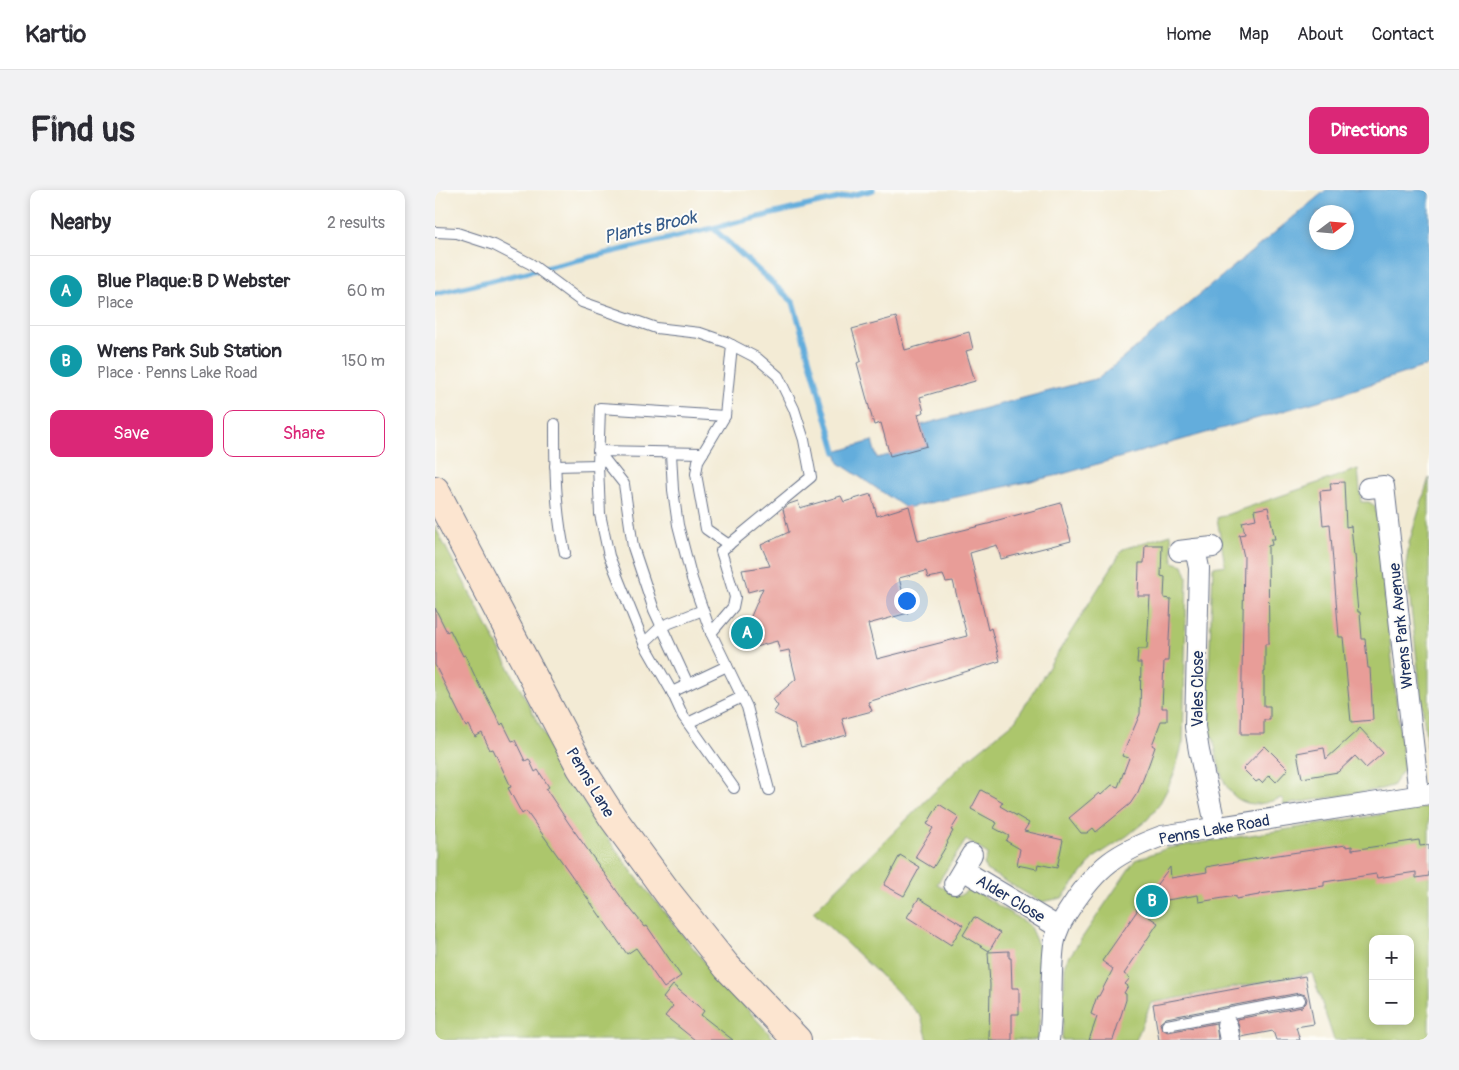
<!DOCTYPE html>
<html lang="en">
<head>
<meta charset="utf-8">
<style>
  :root { --surface:#fff; --page:#f2f2f3; --text:#2b2b33; --muted:#7c7c81; --line:#e1e1e2; --accent:#db2777 }
  body { margin:0; font-family:Pangolin,sans-serif; background:var(--page); color:var(--text) }
  .controls { position:absolute; right:15px; bottom:15px; display:grid; overflow:hidden; border-radius:10px; box-shadow:0 2px 8px #0003 }
  .controls button { width:45px; height:45px; display:grid; place-items:center; padding:0; border:0; border-bottom:1px solid var(--line); background:var(--surface); color:var(--text); font:25px sans-serif }
  .compass { position:absolute; left:874px; top:15px; width:45px; height:45px; border-radius:50%; background:var(--surface); box-shadow:0 2px 8px #0003; rotate:74deg }
  .you { position:absolute; left:471px; top:410px; width:18px; height:18px; margin:-12px; border:4px solid #fff; border-radius:50%; background:#1a73e8; box-shadow:0 0 0 8px #1a73e833 }
  .badge { display:grid; place-items:center; width:32px; height:32px; border-radius:50%; background:var(--accent); color:#fff; font-size:16px; font-weight:700 }
  .pin { position:absolute; translate:-50% -50%; border:2px solid #fff; box-shadow:0 1px 5px #0006 }
  .list { margin:0; padding:0; list-style:none }
  h2 { display:flex; justify-content:space-between; align-items:center; height:65px; margin:0; padding:0 20px; font-size:21px }
  h2 small { font-size:16px; font-weight:400; color:var(--muted) }
  .list li { display:grid; grid-template-columns:32px 1fr auto; gap:15px; align-items:center; box-sizing:border-box; height:70px; padding:0 20px; border-top:1px solid var(--line) }
  .list b { display:block; font-size:19px; white-space:nowrap }
  .list p { margin:0; font-size:16px; white-space:nowrap; color:var(--muted) }
  .list em { font-size:16px; font-style:normal; color:var(--muted) }
  .actions { display:flex; gap:10px; padding:15px 20px }
  .actions a { flex:1; padding:11px 0; border:1px solid var(--accent); border-radius:10px; text-align:center; font-size:18px; color:var(--accent) }
  .actions .main { background:var(--accent); color:#fff }
  .map { position:relative; flex:none; width:994px; height:850px; overflow:hidden; border-radius:10px }
  header { display:flex; align-items:center; gap:30px; box-sizing:border-box; height:70px; padding:0 25px; background:var(--surface); border-bottom:1px solid var(--line) }
  header strong { font-size:24px }
  nav { display:flex; gap:28px; margin-inline-start:auto; font-size:18px }
  .intro { display:flex; align-items:center; justify-content:space-between; box-sizing:border-box; height:120px; padding:0 30px }
  h1 { margin:0; font-size:35px }
  .button { padding:12px 22px; border-radius:10px; background:var(--accent); color:#fff; font-size:18px; font-weight:700 }
  main { display:flex; gap:30px; padding:0 30px }
  aside { flex:1; background:var(--surface); border-radius:10px; box-shadow:0 2px 8px #0003 }
  .map>svg:first-child { display:block }
</style>
</head>
<body>
<header>
<strong>Kartio</strong>
<nav><a>Home</a><a>Map</a><a>About</a><a>Contact</a></nav>
</header>
<div class="intro"><h1>Find us</h1><a class="button">Directions</a></div>
<main>
<aside>
<h2>Nearby<small>2 results</small></h2>
<ul class="list">
<li><span class="badge" style="background:#0f9aa8">A</span><div><b>Blue Plaque:B D Webster</b><p>Place</p></div><em>60 m</em></li>
<li><span class="badge" style="background:#0f9aa8">B</span><div><b>Wrens Park Sub Station</b><p>Place · Penns Lake Road</p></div><em>150 m</em></li>
</ul>
<div class="actions"><a class="main">Save</a><a>Share</a></div>
</aside>
<div class="map">
<svg width="994" height="850" viewBox="0 0 994 850">
  <rect width="100%" height="100%" fill="#fdfcf7"/>
  <filter id="ink" filterUnits="userSpaceOnUse"><feTurbulence type="fractalNoise" baseFrequency=".02" numOctaves="2"/><feDisplacementMap in="SourceGraphic" scale="10" xChannelSelector="R" yChannelSelector="G"/><feConvolveMatrix kernelMatrix="1 2 1 2 8 2 1 2 1" color-interpolation-filters="sRGB"/></filter>
  <filter id="wash" filterUnits="userSpaceOnUse"><feTurbulence type="fractalNoise" baseFrequency=".0096" numOctaves="4" result="noise"/><feDisplacementMap in="SourceGraphic" scale="20" xChannelSelector="R" yChannelSelector="G"/><feGaussianBlur stdDeviation="1.12" result="paint"/><feColorMatrix in="noise" values="0 0 0 0 0 0 0 0 0 0 0 0 0 0 0 0 0 1.4 0 .05"/><feComposite in="paint" operator="in"/></filter>
  <g filter="url(#wash)">
    <rect width="100%" height="100%" fill="#f3ebd5"/>
    <g fill="#acc66c" stroke="#647a65" fill-rule="evenodd">
      <path d="M 923,279 L 926,312 L 934,312 L 940,316 L 969,579 L 957,596 L 946,599 L 849,615 L 847,608 C 840,610 831,613 824,614 C 787,616 784,575 778,547 L 774,547 L 772,534 L 778,377 L 790,375 L 782,328 Z"/>
      <polygon points="994,288 994,573 971,375 974,353"/>
      <polygon points="0,337 116,557 159,629 198,683 268,770 340,850 0,850"/>
      <polygon points="736,344 738,372 748,375 752,386 748,552 740,581 733,598 724,615 712,630 692,646 660,667 627,708 606,712 551,680 549,674 553,664 531,650 502,694 524,706 536,698 594,735 604,757 605,826 602,850 493,850 486,827 458,797 378,722 533,569 580,531 688,359"/>
      <path d="M 994,617 L 994,850 L 899,850 L 877,783 L 716,813 L 701,850 L 627,850 L 630,773 L 700,670 L 733,658 ZM 938,749 L 975,749 L 975,831 L 938,831 Z"/>
    </g>
    <path fill="#64addc" stroke="#406e9d" fill-rule="evenodd" d="M 891,0 L 994,0 L 994,175 L 890,209 L 624,285 L 471,318 L 404,273 L 401,262 L 437,251 L 442,268 L 492,256 L 486,235 L 664,188 ZM 882,22 L 912,22 L 912,52 L 882,52 Z"/>
    <g fill="none" stroke-linecap="round" stroke-linejoin="round">
      <g stroke="#64addc" stroke-width="5.5">
        <polyline points="279,39 358,112 401,262"/>
        <polyline points="0,104 438,0"/>
      </g>
    </g>
    <g id="blocks">
      <g fill="#e89d98" fill-rule="evenodd">
        <polygon points="461,127 470,160 534,142 538,159 531,161 540,191 485,207 489,222 483,224 492,256 455,266 446,233 439,235 422,173 426,171 417,139"/>
        <polygon points="909,292 911,337 916,336 919,365 920,365 922,388 920,388 923,422 925,422 927,449 930,449 933,478 935,478 938,530 916,532 908,447 904,447 895,334 888,335 885,301 896,300 895,293"/>
        <path d="M 436,304 L 442,326 L 474,316 L 483,351 L 557,333 L 556,332 L 626,313 L 636,351 L 566,369 L 562,355 L 535,363 L 553,440 L 556,438 L 565,471 L 433,512 L 437,521 L 407,529 L 412,545 L 366,557 L 359,534 L 338,523 L 343,516 L 338,509 L 361,489 L 354,460 L 345,462 L 342,451 L 313,459 L 311,452 L 306,449 L 304,442 L 309,432 L 314,431 L 328,398 L 313,402 L 307,380 L 335,376 L 326,355 L 354,342 L 348,319 L 354,314 L 363,311 L 365,318 L 406,306 L 409,312 ZM 491,381 L 493,388 L 508,385 L 511,392 L 518,391 L 532,446 L 442,469 L 433,434 L 473,423 L 464,388 Z"/>
        <polygon points="833,317 840,349 836,349 837,355 833,356 834,454 830,454 830,482 829,482 829,516 835,516 835,530 829,530 829,544 806,544 809,367 804,345 810,344 807,332 821,329 819,320"/>
        <polygon points="710,355 727,355 726,386 730,387 729,408 736,409 733,471 729,471 727,518 732,518 732,531 726,531 717,555 720,557 714,574 703,602 695,614 661,642 658,638 652,643 646,643 634,628 664,603 666,605 677,595 683,597 694,568 687,566 705,524 706,473 702,473 703,459 712,459 715,406 703,406 704,373 709,373"/>
        <polygon points="0,418 12,442 15,440 28,466 30,465 46,499 47,498 66,535 68,533 77,551 80,550 90,571 94,569 100,582 103,580 114,597 111,599 135,635 189,711 210,737 212,736 246,786 229,798 201,758 192,764 91,621 87,624 73,598 76,597 58,559 55,560 47,543 40,547 34,535 31,537 0,475"/>
        <polygon points="925,538 948,563 931,578 920,566 903,582 867,588 862,563 889,558 891,569"/>
        <polygon points="830,556 853,579 841,592 834,585 827,593 824,590 821,592 808,579"/>
        <polygon points="546,600 568,612 565,616 594,633 589,641 628,650 622,678 603,674 602,679 582,675 585,659 571,651 574,646 559,638 562,633 536,619"/>
        <polygon points="504,614 524,627 516,640 518,641 512,652 513,653 498,678 480,667 498,638 492,634"/>
        <polygon points="984,650 985,656 994,655 994,686 981,688 981,682 942,688 941,684 889,692 889,696 824,704 824,705 801,709 801,706 764,712 763,705 707,714 735,677 736,688 772,682 771,677 836,666 911,655 911,657 917,656 917,660"/>
        <polygon points="465,665 485,677 469,706 449,695"/>
        <polygon points="484,708 528,735 516,755 472,727"/>
        <polygon points="701,718 723,733 689,784 695,788 690,794 693,796 689,803 691,804 691,810 678,850 654,850 662,827 656,824 662,806 664,806 678,779 667,771 702,721"/>
        <polygon points="539,727 565,743 554,761 528,745"/>
        <polygon points="574,761 574,768 576,768 577,798 584,798 584,824 577,824 577,850 554,850 555,795 553,762"/>
        <polygon points="870,786 879,834 861,837 865,850 841,850 838,841 806,847 802,829 867,817 871,813 872,809 870,805 864,803 731,828 725,833 727,839 733,842 781,833 783,850 724,850 718,814"/>
        <polygon points="238,795 269,821 266,825 298,850 260,850 230,826 238,816 228,808"/>
      </g>
    </g>
  </g>
  <g filter="url(#ink)">
    <use href="#blocks" fill-opacity="0" stroke="#677188" stroke-width="1"/>
    <g fill="none" stroke-linecap="round" stroke-linejoin="round">
      <defs>
        <g id="service">
          <polyline points="0,42 22,43 59,55 96,74 147,112 221,138 265,143 291,152 322,168 343,186 359,219 369,250 376,287 286,361 300,407 298,417 276,443"/>
          <polyline points="297,155 290,226 165,218 163,275 165,324 174,366 209,453 237,502 248,526 299,598"/>
          <polyline points="290,226 263,271 261,284 271,339 294,355"/>
          <path d="M 120,234 C 120,277 120,321 130,363"/>
          <polyline points="236,263 238,300 243,335 257,389 276,443 312,517 334,600"/>
          <polyline points="120,276 163,275"/>
          <polyline points="209,453 227,436 268,420"/>
          <polyline points="253,494 219,420 198,357 189,294 163,261 268,263"/>
          <polyline points="237,502 292,476"/>
          <polyline points="253,533 307,507"/>
          <polyline points="732,835 865,810"/>
        </g>
        <g id="minor">
          <polyline points="933,298 949,296 984,605"/>
          <polyline points="760,359 778,357"/>
          <polyline points="744,361 760,359 764,378 760,537 764,561 781,638"/>
          <polyline points="528,680 623,737"/>
          <polyline points="519,694 537,664"/>
          <polyline points="792,835 795,850"/>
          <path d="M 614,850 C 618,818 615,786 619,755 C 621,740 628,729 636,717 C 663,676 681,663 727,646 L 994,604"/>
        </g>
        <polyline id="secondary" points="0,300 146,578 178,628 233,703 292,777 362,850"/>
      </defs>
      <use href="#service" stroke="#677188" stroke-width="12"/>
      <use href="#minor" stroke="#677188" stroke-width="22"/>
      <use href="#secondary" stroke="#677188" stroke-width="30"/>
      <use href="#service" stroke="#fff" stroke-width="10"/>
      <use href="#minor" stroke="#fff" stroke-width="20"/>
      <use href="#secondary" stroke="#fce5d0" stroke-width="28"/>
    </g>
  </g>
  <g text-anchor="middle" stroke-width="4" stroke-linejoin="round" paint-order="stroke">
    <g font-size="16" fill="#1b2f5e" stroke="#fdfcf7">
      <text transform="translate(965 436) rotate(-96)" y="6">Wrens Park Avenue</text>
      <text transform="translate(762 499) rotate(-90)" y="6">Vales Close</text>
      <text transform="translate(156 592) rotate(59)" y="6">Penns Lane</text>
      <text transform="translate(779 639) rotate(-10)" y="6">Penns Lake Road</text>
      <text transform="translate(576 708) rotate(31)" y="6">Alder Close</text>
    </g>
    <g font-size="18" font-style="italic" fill="#355b8a" stroke="#fdfcf7">
      <text transform="translate(215 37) rotate(-13)" y="6">Plants Brook</text>
    </g>
  </g>
</svg>
<div class="controls">
<button>+</button>
<button>−</button>
</div>
<svg class="compass" viewBox="-18 -18 36 36"><path d="M0-13l5 13h-10z" fill="#e53935"/><path d="M0 13l5-13h-10z" fill="#7c7c81"/></svg>
<div class="you"></div>
<div class="pin badge" style="left:312px;top:443px;background:#0f9aa8">A</div>
<div class="pin badge" style="left:717px;top:711px;background:#0f9aa8">B</div>
</div>
</main>
</body>
</html>
